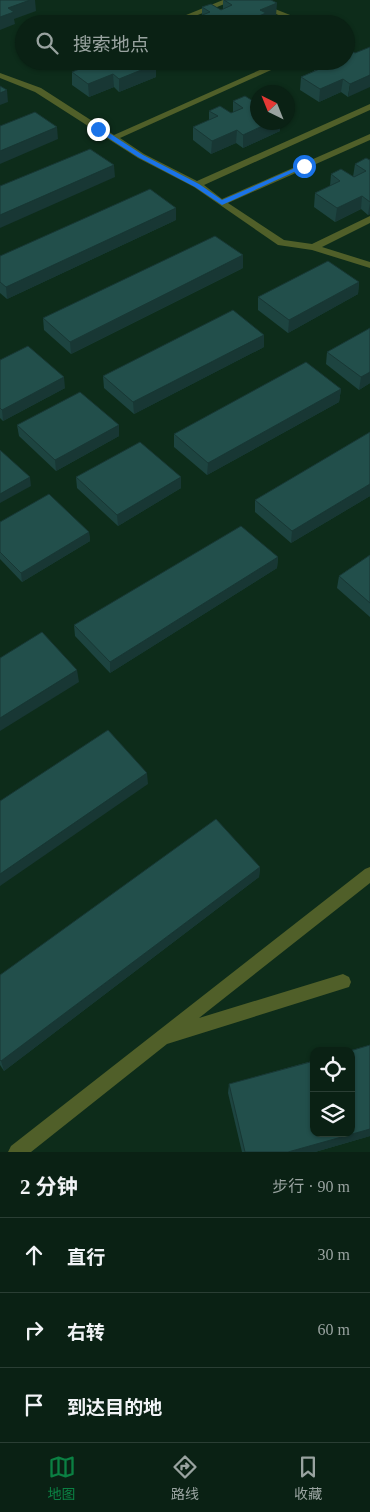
<!DOCTYPE html>
<html lang="zh">
<head>
<meta charset="utf-8">
<style>
  :root { --surface:#0a2114; --page:#13291d; --text:#f1f3f6; --muted:#99a3a0; --line:#2a3e34; --accent:#0b8043 }
  body { margin:0; font-family:"Times New Roman","Noto Sans SC",serif; background:var(--page); color:var(--text) }
  .controls { position:absolute; right:15px; bottom:15px; display:grid; overflow:hidden; border-radius:10px; box-shadow:0 1px 4px #0004 }
  .controls button { width:45px; height:45px; display:grid; place-items:center; padding:0; border:0; border-bottom:1px solid var(--line); background:var(--surface); color:var(--text); font:25px sans-serif }
  .compass { position:absolute; left:250px; top:85px; width:45px; height:45px; border-radius:50%; background:var(--surface); box-shadow:0 1px 4px #0004; rotate:317deg }
  .stop { position:absolute; width:15px; height:15px; margin:-11px; border:4px solid #1a73e8; border-radius:50%; background:#fff }
  .stop.end { background:#1a73e8; border-color:#fff; box-shadow:0 1px 5px #0008 }
  .list { margin:0; padding:0; list-style:none }
  h2 { display:flex; justify-content:space-between; align-items:center; height:65px; margin:0; padding:0 20px; font-size:21px }
  h2 small { font-size:16px; font-weight:400; color:var(--muted) }
  .list li { display:grid; grid-template-columns:32px 1fr auto; gap:15px; align-items:center; box-sizing:border-box; height:75px; padding:0 20px; border-top:1px solid var(--line) }
  .list b { display:block; font-size:19px; white-space:nowrap }
  .list em { font-size:16px; font-style:normal; color:var(--muted) }
  .icon { flex:none; width:28px; height:28px; fill:none; stroke:currentColor; stroke-width:2; stroke-linecap:round; stroke-linejoin:round }
  .map { position:relative; flex:none; width:370px; height:1152px; overflow:hidden }
  .search { position:absolute; background:var(--surface); box-shadow:0 1px 4px #0004; left:15px; right:15px; top:15px; height:55px; display:flex; align-items:center; gap:12px; box-sizing:border-box; padding:0 18px; border-radius:28px; color:var(--muted); font-size:19px }
  .sheet { height:290px; background:var(--surface) }
  nav { display:flex; justify-content:space-around; align-items:center; box-sizing:border-box; height:70px; border-top:1px solid var(--line); background:var(--surface); font-size:14px; color:var(--muted) }
  nav a { display:grid; justify-items:center; gap:2px }
  nav .on { color:var(--accent) }
  .map>svg:first-child { display:block }
</style>
</head>
<body>
<div class="map">
<svg width="370" height="1152" viewBox="0 0 370 1152">
  <rect width="100%" height="100%" fill="#0d2c1a"/>
  <g fill="none" stroke-linecap="round" stroke-linejoin="round">
    <g fill="#505f29" fill-rule="evenodd">
      <polygon points="223,0 234,0 176,24 164,24"/>
      <polygon points="241,0 252,0 313,24 301,24"/>
      <polygon points="63,61 75,61 64,67 58,67 58,63"/>
      <polygon points="280,61 291,61 120,138 144,154 197,181 370,104 370,110 204,185 222,199 370,134 370,140 228,203 284,240 312,244 370,216 370,223 322,247 370,262 370,268 312,250 278,245 194,187 138,158 35,92 0,78 0,73 41,88 114,135"/>
      <polygon points="370,867 370,883 199,1018 343,974 349,977 351,982 349,987 167,1044 31,1152 8,1152 11,1146 365,869"/>
    </g>
  </g>
  <g fill="#1d4440">
    <polygon points="223,0 276,16 266,20 265,24 187,24 187,21 202,15 202,7 221,10 223,9"/>
    <polygon points="355,53 348,97 341,92 319,102 300,90 301,77 314,71 315,62 336,64 336,61 346,61"/>
    <polygon points="90,61 169,61 169,65 156,70 156,77 119,92 114,87 89,97 72,85 72,72 90,65"/>
    <polygon points="233,101 280,123 280,131 243,148 236,143 211,154 193,140 193,127 209,120 209,111 231,113 233,113"/>
    <polygon points="370,160 370,214 368,215 361,209 335,222 314,207 315,193 330,186 331,174 353,177 355,164"/>
    <polygon points="176,220 7,299 0,293 0,256"/>
    <polygon points="243,268 71,354 44,330 43,318"/>
    <polygon points="359,282 358,294 288,333 258,310 258,297"/>
    <polygon points="370,328 370,383 359,390 326,364 327,352"/>
    <polygon points="264,347 134,414 104,388 103,376"/>
    <polygon points="0,360 65,388 3,421 0,418"/>
    <polygon points="341,389 339,402 207,475 174,447 174,434"/>
    <polygon points="17,425 119,436 56,471 19,436"/>
    <polygon points="370,432 370,496 291,543 255,512 255,500"/>
    <polygon points="76,477 181,488 118,526 77,488"/>
    <polygon points="0,522 89,532 90,541 22,582 0,559"/>
    <polygon points="370,555 370,617 337,588 339,576"/>
    <polygon points="278,557 277,568 110,673 75,636 74,625"/>
    <polygon points="260,867 259,877 4,1071 0,1065 0,975"/>
    <polygon points="370,1045 370,1136 315,1152 242,1152 228,1093 229,1084"/>
  </g>
  <g fill="#183734">
    <polygon points="30,0 35,0 36,11 14,19 15,24 0,30 0,17 8,8"/>
    <polygon points="277,3 276,16 266,20 265,24 240,24 260,10"/>
    <polygon points="150,61 169,61 169,65 156,70 156,77 119,92 119,79"/>
    <polygon points="113,74 114,87 89,97 88,84"/>
    <polygon points="370,75 370,87 348,97 350,84"/>
    <polygon points="343,79 341,92 319,102 320,89"/>
    <polygon points="7,90 8,102 0,105 0,93"/>
    <polygon points="293,105 292,118 288,120 288,108"/>
    <polygon points="271,122 282,122 280,123 280,131 243,148 243,135"/>
    <polygon points="57,127 58,139 0,164 0,151"/>
    <polygon points="237,130 236,143 211,154 212,141"/>
    <polygon points="114,165 115,177 0,228 0,215"/>
    <polygon points="362,196 361,209 335,222 337,208"/>
    <polygon points="370,202 370,214 368,215"/>
    <polygon points="176,208 176,220 7,299 6,287"/>
    <polygon points="243,255 243,268 71,354 70,342"/>
    <polygon points="359,282 358,294 288,333 289,320"/>
    <polygon points="264,335 264,347 134,414 133,402"/>
    <polygon points="370,372 370,383 359,390 361,377"/>
    <polygon points="64,377 65,388 3,421 2,410"/>
    <polygon points="341,389 339,402 207,475 208,463"/>
    <polygon points="119,425 119,436 56,471 55,460"/>
    <polygon points="30,477 31,486 0,503 0,494"/>
    <polygon points="181,477 181,488 118,526 117,515"/>
    <polygon points="370,484 370,496 291,543 292,531"/>
    <polygon points="89,532 90,541 22,582 21,573"/>
    <polygon points="278,557 277,568 110,673 110,662"/>
    <polygon points="77,670 79,682 0,731 0,718"/>
    <polygon points="147,773 148,784 0,886 0,874"/>
    <polygon points="260,867 259,877 4,1071 1,1061"/>
    <polygon points="370,1129 370,1136 315,1152 288,1152"/>
  </g>
  <g fill="#224f4b" stroke="#183734">
    <polygon points="0,0 30,0 8,8 14,12 0,17"/>
    <polygon points="224,0 271,0 277,3 260,10 266,13 240,24 227,24 226,23 224,24 191,24 187,21 210,12 202,7 211,4 221,10 232,5"/>
    <polygon points="370,47 370,75 350,84 343,79 320,89 301,77 324,67 315,62 330,61 336,64 343,61 346,61 347,60 346,59 346,49 348,49 355,53"/>
    <polygon points="95,61 153,61 156,64 119,79 113,74 88,84 72,72 97,62"/>
    <polygon points="0,86 7,90 0,93"/>
    <polygon points="245,96 253,101 258,99 258,122 271,122 243,135 237,130 212,141 193,127 218,116 209,111 220,106 231,113 243,108 233,101"/>
    <polygon points="288,102 293,105 288,108"/>
    <polygon points="35,112 57,127 0,151 0,126"/>
    <polygon points="90,149 114,165 0,215 0,186"/>
    <polygon points="366,158 370,160 370,202 362,196 337,208 315,193 340,181 331,174 341,169 354,177 366,171 355,164"/>
    <polygon points="150,189 176,208 6,287 0,282 0,256"/>
    <polygon points="215,236 243,255 70,342 43,318"/>
    <polygon points="328,261 359,282 289,320 258,297"/>
    <polygon points="233,310 264,335 133,402 103,376"/>
    <polygon points="370,328 370,372 361,377 327,352"/>
    <polygon points="28,346 64,377 2,410 0,408 0,360"/>
    <polygon points="306,362 341,389 208,463 174,434"/>
    <polygon points="80,392 119,425 55,460 17,425"/>
    <polygon points="370,432 370,484 292,531 255,500"/>
    <polygon points="140,442 181,477 117,515 76,477"/>
    <polygon points="0,450 30,477 0,494"/>
    <polygon points="49,494 89,532 21,573 0,552 0,522"/>
    <polygon points="241,526 278,557 110,662 74,625"/>
    <polygon points="370,555 370,603 339,576"/>
    <polygon points="42,632 77,670 0,718 0,658"/>
    <polygon points="108,730 147,773 0,874 0,801"/>
    <polygon points="216,819 260,867 1,1061 0,1060 0,975"/>
    <polygon points="370,1045 370,1129 288,1152 245,1152 229,1084 314,1061 314,1133 351,1133 351,1051 350,1051"/>
  </g>
  <polygon fill="#1a73e8" points="96,127 100,127 143,155 199,184 222,200 302,165 307,166 222,205 195,187 138,157 96,130"/>
</svg>
<div class="controls">
<button><svg class="icon" aria-label="locate" viewBox="0 0 24 24"><circle cx="12" cy="12" r="6"/><path d="M12 2v4M12 18v4M2 12h4M18 12h4"/></svg></button>
<button><svg class="icon" aria-label="layers" viewBox="0 0 24 24"><path d="M12 4l9 5-9 5-9-5zM3 14l9 5 9-5"/></svg></button>
</div>
<svg class="compass" viewBox="-18 -18 36 36"><path d="M0-13l5 13h-10z" fill="#e53935"/><path d="M0 13l5-13h-10z" fill="#99a3a0"/></svg>
<div class="stop" style="left:304px;top:166px"></div>
<div class="stop end" style="left:98px;top:129px"></div>
<div class="search"><svg class="icon" aria-label="search" viewBox="0 0 24 24"><circle cx="10" cy="10" r="6"/><path d="M15 15l6 6"/></svg>搜索地点</div>
</div>
<section class="sheet">
<h2>2 分钟<small>步行 · 90 m</small></h2>
<ul class="list">
<li><svg class="icon" aria-label="ahead" viewBox="0 0 24 24"><path d="M12 20V5M6 11l6-6 6 6"/></svg><div><b>直行</b></div><em>30 m</em></li>
<li><svg class="icon" aria-label="right" viewBox="0 0 24 24"><path d="M7 20v-9h11M14 6l5 5-5 5"/></svg><div><b>右转</b></div><em>60 m</em></li>
<li><svg class="icon" aria-label="arrive" viewBox="0 0 24 24"><path d="M6 21V4h12l-3 4 3 4H6"/></svg><div><b>到达目的地</b></div></li>
</ul>
</section>
<nav>
<a class="on"><svg class="icon" aria-label="map" viewBox="0 0 24 24"><path d="M3 6l6-2 6 2 6-2v14l-6 2-6-2-6 2zM9 4v14M15 6v14"/></svg>地图</a>
<a><svg class="icon" aria-label="directions" viewBox="0 0 24 24"><path d="M12 3l9 9-9 9-9-9zM9 14v-3h6M13 9l2 2-2 2"/></svg>路线</a>
<a><svg class="icon" aria-label="saved" viewBox="0 0 24 24"><path d="M7 4h10v16l-5-4-5 4z"/></svg>收藏</a>
</nav>
</body>
</html>
